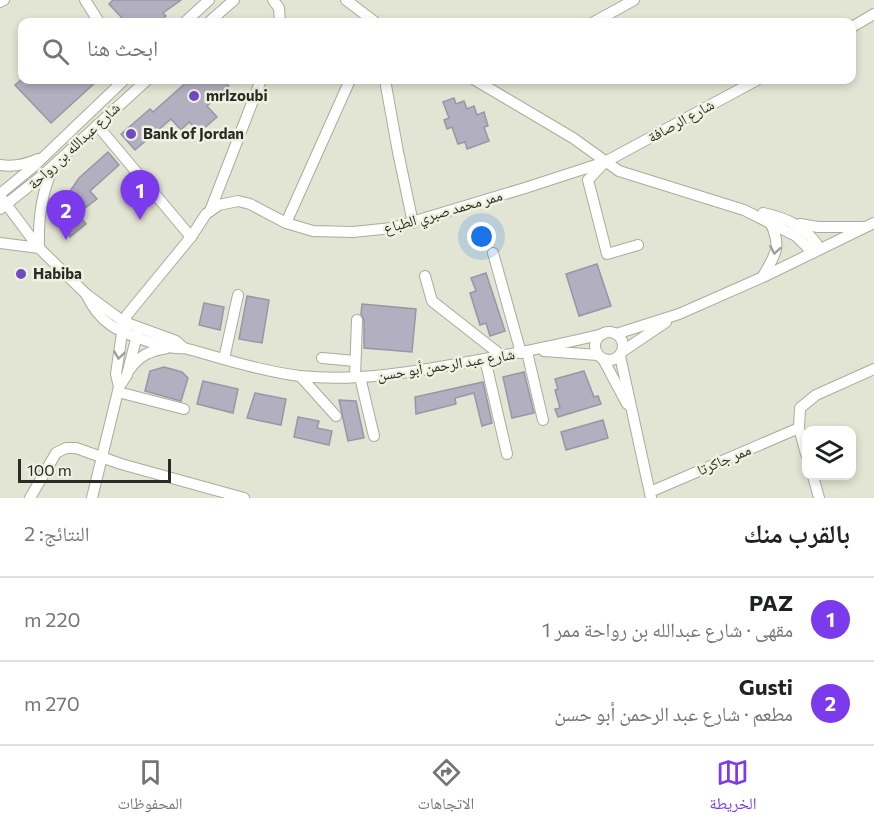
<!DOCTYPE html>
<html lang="ar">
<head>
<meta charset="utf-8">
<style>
  :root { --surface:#fff; --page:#f6f6f6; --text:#202124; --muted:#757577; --line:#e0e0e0; --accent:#7c3aed }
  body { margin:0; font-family:Commissioner,"Noto Naskh Arabic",sans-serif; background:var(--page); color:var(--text); direction:rtl }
  .controls { position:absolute; right:18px; bottom:18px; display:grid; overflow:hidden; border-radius:12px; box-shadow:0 3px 9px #0003 }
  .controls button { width:54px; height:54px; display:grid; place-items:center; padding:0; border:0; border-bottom:2px solid var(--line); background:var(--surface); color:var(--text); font:30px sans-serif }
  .scale { position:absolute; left:18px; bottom:15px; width:153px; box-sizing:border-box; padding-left:6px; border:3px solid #2a2b24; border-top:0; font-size:16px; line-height:21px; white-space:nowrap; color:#2a2b24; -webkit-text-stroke:4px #eff2e0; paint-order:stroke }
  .you { position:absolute; left:482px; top:237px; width:21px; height:21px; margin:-15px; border:4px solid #fff; border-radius:50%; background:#1a73e8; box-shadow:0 0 0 9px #1a73e833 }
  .badge { display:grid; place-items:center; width:39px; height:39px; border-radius:50%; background:var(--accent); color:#fff; font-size:20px; font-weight:700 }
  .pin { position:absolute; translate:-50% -50px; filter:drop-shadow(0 2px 3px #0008) }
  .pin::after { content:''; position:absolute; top:32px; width:21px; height:18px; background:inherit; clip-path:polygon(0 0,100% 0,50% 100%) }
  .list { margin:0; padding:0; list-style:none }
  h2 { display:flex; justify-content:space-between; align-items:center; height:78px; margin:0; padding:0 24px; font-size:26px }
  h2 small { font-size:20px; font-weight:400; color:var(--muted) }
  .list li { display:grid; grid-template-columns:39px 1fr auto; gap:18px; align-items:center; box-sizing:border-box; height:84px; padding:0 24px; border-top:2px solid var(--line) }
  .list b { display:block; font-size:22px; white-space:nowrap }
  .list p { margin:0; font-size:20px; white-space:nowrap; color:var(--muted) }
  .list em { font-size:20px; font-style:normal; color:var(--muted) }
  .icon { flex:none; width:33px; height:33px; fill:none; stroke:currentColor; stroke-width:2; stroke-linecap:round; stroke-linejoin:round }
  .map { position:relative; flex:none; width:874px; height:498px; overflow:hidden; direction:ltr }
  .search { position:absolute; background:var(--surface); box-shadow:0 3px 9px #0003; left:18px; right:18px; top:18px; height:66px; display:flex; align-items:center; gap:15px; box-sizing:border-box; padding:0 21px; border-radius:12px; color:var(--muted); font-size:22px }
  .sheet { height:246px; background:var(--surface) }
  nav { display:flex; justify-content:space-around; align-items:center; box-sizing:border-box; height:84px; border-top:2px solid var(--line); background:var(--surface); font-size:16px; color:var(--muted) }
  nav a { display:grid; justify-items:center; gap:3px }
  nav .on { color:var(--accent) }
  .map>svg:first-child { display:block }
</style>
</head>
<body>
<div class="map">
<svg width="874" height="498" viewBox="0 0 874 498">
  <rect width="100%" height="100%" fill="#e2e5d3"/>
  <g fill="#b2afc0" stroke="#9896a6" stroke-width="1.5">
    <polygon points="113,0 181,0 163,13 166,16 159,22 117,22 122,18 109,4"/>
    <polygon points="21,80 98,80 51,123 15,85"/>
    <polygon points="189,80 223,80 229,86 207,106 217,117 202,130 199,127 196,129 189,122 181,130 171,119 135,150 121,134 150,109 153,112"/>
    <polygon points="454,98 456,104 464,101 467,109 474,106 477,115 484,112 488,126 484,127 489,141 467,149 465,142 458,144 452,127 447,129 444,120 449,118 443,102"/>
    <polygon points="108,152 119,165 90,191 97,199 85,208 75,211 86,224 70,237 64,216 66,197 79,178"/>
    <polygon points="597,264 611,306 579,316 566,274"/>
    <polygon points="486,273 505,331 490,336 486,323 480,325 470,293 476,291 471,278"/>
    <polygon points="247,296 269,300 262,343 239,339"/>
    <polygon points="204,303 224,307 220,330 199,325"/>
    <polygon points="362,304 416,309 412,352 364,348 364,320 361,314"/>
    <polygon points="164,367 182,372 188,378 181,401 145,391 150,371"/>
    <polygon points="584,371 594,397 598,396 601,404 558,417 555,409 560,408 555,390 558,389 555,379"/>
    <polygon points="524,372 534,413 512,418 503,377"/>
    <polygon points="203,381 238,389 233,413 197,404"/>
    <polygon points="483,382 492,423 482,426 474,393 455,398 456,404 416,414 415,397"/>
    <polygon points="255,393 286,399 281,425 247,418"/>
    <polygon points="339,400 356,401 364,438 348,441"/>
    <polygon points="298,417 319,421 317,428 332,431 329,445 294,437"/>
    <polygon points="603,420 608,438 566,450 561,432"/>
  </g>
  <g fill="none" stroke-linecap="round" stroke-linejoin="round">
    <defs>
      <g id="minor">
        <polyline points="85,0 99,22"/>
        <polyline points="273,0 279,8 280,22"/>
        <polyline points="346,0 375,22"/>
        <polyline points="0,2 4,0"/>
        <polyline points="185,22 209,0"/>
        <polyline points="209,22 234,0"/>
        <polyline points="594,22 634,0"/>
        <polyline points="852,27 874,14"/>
        <polyline points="385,80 398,152 413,223"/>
        <polyline points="475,80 573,138 619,171 744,210 796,236 813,253"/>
        <polyline points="97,125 191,237"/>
        <polyline points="603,164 588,180 607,254 638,245"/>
        <path d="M 0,165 C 14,167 25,165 38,159"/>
        <polyline points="0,194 33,167 124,80"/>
        <polyline points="0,196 39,248 86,294 124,322 176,341 184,348"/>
        <polyline points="0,209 43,175 147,80"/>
        <polyline points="210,211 261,80"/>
        <path d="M 763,213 C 787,218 807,227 820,249"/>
        <polyline points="286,223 350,80"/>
        <polyline points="800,224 818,227 862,227"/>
        <path d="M 0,243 L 39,248 C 38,221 41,195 52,170"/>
        <polyline points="493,253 521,353"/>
        <polyline points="425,276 432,301 502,356"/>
        <path d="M 763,276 C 776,254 782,246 770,222"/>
        <path d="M 86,294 C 100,324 117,331 147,341 C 160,345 170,349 184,348 C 222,358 260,371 300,376 C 356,382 413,372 468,362 C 513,354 558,345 603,334"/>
        <circle cx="609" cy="346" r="14"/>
        <polyline points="616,334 679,314 763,277 874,223"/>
        <polyline points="544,351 598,355"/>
        <polyline points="623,351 666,322"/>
        <polyline points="527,352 543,420"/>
        <polyline points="620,356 651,498"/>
        <polyline points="322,358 355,361"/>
        <polyline points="224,359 238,295"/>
        <polyline points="485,359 507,454"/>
        <polyline points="603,359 627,404"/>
        <path d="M 130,369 C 140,355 150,351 167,348"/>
        <polyline points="300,376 336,416"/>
        <polyline points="355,377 357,320"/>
        <polyline points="360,377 374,436"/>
        <polyline points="119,387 116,374 122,333 127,315 191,237 206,214 219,205 238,201 250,204 286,223 313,231 353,232 392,228 525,188 605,162 757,80"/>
        <polyline points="118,392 184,409"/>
        <polyline points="806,454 799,428 800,408 816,395 874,369"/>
        <polyline points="813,476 819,498"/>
        <polyline points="650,492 799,428"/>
        <polyline points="30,498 56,453 66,448 76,448 121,464 244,498"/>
        <polyline points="92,498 119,387 127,375 138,331"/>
      </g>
    </defs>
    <use href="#minor" stroke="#a9ac9b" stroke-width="12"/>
    <use href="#minor" stroke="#fff" stroke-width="10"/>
  </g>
  <defs><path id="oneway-chevron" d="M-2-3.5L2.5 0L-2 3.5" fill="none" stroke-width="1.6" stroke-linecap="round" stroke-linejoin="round" transform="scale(1.5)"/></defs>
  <g stroke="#9fa09c">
    <use href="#oneway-chevron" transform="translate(775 250) rotate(100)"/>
    <use href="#oneway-chevron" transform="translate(119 355) rotate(98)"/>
  </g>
  <g fill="#6f4ac3" stroke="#eff2e0" stroke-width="2">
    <circle cx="194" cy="96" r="6"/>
    <circle cx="131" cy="134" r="6"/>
    <circle cx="21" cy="274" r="6"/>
  </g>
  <g text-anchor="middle" stroke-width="5" stroke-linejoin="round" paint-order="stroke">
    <g font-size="15" font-weight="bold" fill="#2a2b24" stroke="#eff2e0" text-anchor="start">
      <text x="206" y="101">mrlzoubi</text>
      <text x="143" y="139">Bank of Jordan</text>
      <text x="33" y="279">Habiba</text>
    </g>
    <g font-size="15" fill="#2a2b24" stroke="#eff2e0">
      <text transform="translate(681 121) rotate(-29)" y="5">شارع الرصافة</text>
      <text transform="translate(74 146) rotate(-43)" y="5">شارع عبدالله بن رواحة</text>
      <text transform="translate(443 212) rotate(-16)" y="5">ممر محمد صبري الطباع</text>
      <text transform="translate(446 365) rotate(-9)" y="5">شارع عبد الرحمن أبو حسن</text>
      <text transform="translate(724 460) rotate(-23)" y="5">ممر جاكرتا</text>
    </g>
  </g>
</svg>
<div class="controls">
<button><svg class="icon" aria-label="layers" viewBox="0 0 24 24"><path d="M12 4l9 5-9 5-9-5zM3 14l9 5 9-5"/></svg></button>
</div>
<div class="scale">100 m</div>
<div class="you"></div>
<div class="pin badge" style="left:140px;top:220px">1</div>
<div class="pin badge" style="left:66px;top:240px">2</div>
<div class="search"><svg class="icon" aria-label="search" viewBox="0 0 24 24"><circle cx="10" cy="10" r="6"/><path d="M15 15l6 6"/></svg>ابحث هنا</div>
</div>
<section class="sheet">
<h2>بالقرب منك<small>النتائج: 2</small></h2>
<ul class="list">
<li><span class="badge">1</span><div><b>PAZ</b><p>مقهى · شارع عبدالله بن رواحة ممر 1</p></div><em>220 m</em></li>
<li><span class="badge">2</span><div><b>Gusti</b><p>مطعم · شارع عبد الرحمن أبو حسن</p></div><em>270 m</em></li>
</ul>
</section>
<nav>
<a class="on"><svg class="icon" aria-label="map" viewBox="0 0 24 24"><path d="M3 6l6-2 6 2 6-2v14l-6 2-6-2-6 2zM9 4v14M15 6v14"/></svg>الخريطة</a>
<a><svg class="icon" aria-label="directions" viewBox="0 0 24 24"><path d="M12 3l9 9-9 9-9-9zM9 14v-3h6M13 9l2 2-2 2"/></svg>الاتجاهات</a>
<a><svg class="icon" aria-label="saved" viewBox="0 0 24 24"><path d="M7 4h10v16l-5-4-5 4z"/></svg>المحفوظات</a>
</nav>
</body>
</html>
